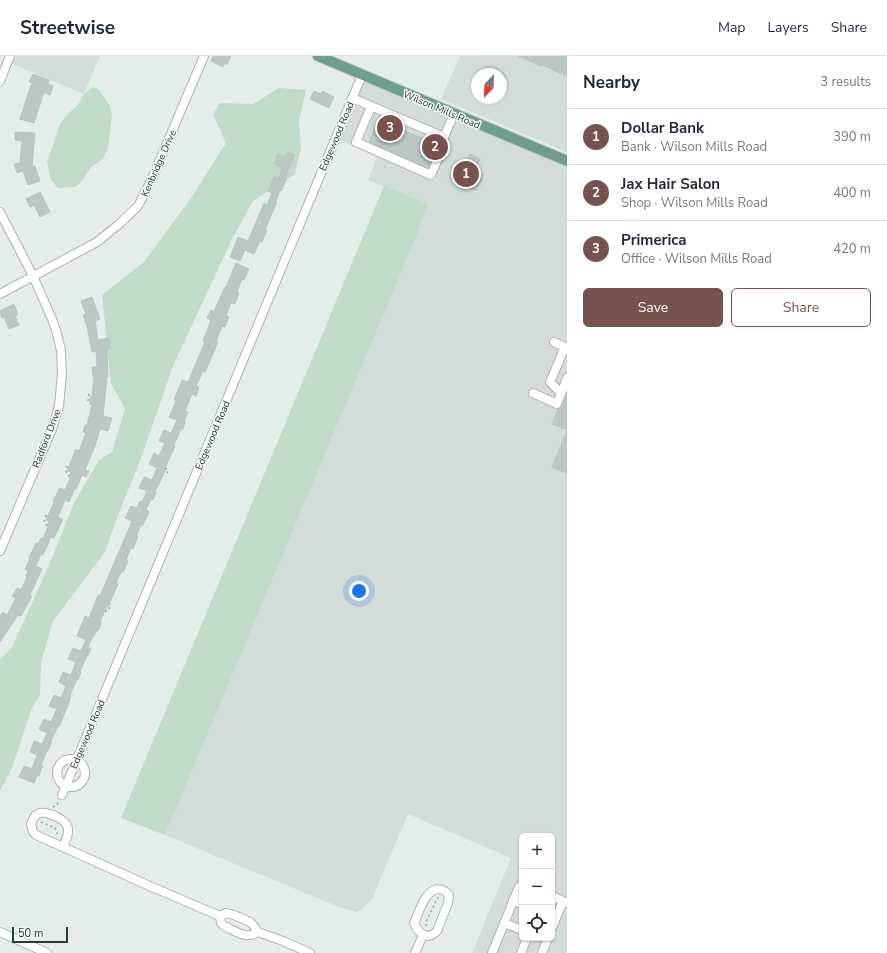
<!DOCTYPE html>
<html lang="en">
<head>
<meta charset="utf-8">
<style>
  :root { --surface:#fff; --page:#f2f2f3; --text:#1f2937; --muted:#747a83; --line:#e0e1e3; --accent:#78534e }
  body { margin:0; font-family:"Nunito Sans",sans-serif; background:var(--page); color:var(--text) }
  .controls { position:absolute; right:12px; bottom:12px; display:grid; overflow:hidden; border-radius:6px; box-shadow:0 1px 3px #0004 }
  .controls button { width:36px; height:36px; display:grid; place-items:center; padding:0; border:0; border-bottom:1px solid var(--line); background:var(--surface); color:var(--text); font:20px sans-serif }
  .compass { position:absolute; left:471px; top:12px; width:36px; height:36px; border-radius:50%; background:var(--surface); box-shadow:0 1px 3px #0004; rotate:203deg }
  .scale { position:absolute; left:12px; bottom:10px; width:56px; box-sizing:border-box; padding-left:4px; border:2px solid #263d36; border-top:0; font-size:11px; line-height:14px; white-space:nowrap; color:#263d36; -webkit-text-stroke:3px #f5f9f7; paint-order:stroke }
  .you { position:absolute; left:359px; top:535px; width:14px; height:14px; margin:-10px; border:3px solid #fff; border-radius:50%; background:#1a73e8; box-shadow:0 0 0 6px #1a73e833 }
  .badge { display:grid; place-items:center; width:26px; height:26px; border-radius:50%; background:var(--accent); color:#fff; font-size:13px; font-weight:700 }
  .pin { position:absolute; translate:-50% -50%; border:2px solid #fff; box-shadow:0 1px 4px #0006 }
  .list { margin:0; padding:0; list-style:none }
  h2 { display:flex; justify-content:space-between; align-items:center; height:52px; margin:0; padding:0 16px; font-size:17px }
  h2 small { font-size:13px; font-weight:400; color:var(--muted) }
  .list li { display:grid; grid-template-columns:26px 1fr auto; gap:12px; align-items:center; box-sizing:border-box; height:56px; padding:0 16px; border-top:1px solid var(--line) }
  .list b { display:block; font-size:15px; white-space:nowrap }
  .list p { margin:0; font-size:13px; white-space:nowrap; color:var(--muted) }
  .list em { font-size:13px; font-style:normal; color:var(--muted) }
  .actions { display:flex; gap:8px; padding:12px 16px }
  .actions a { flex:1; padding:9px 0; border:1px solid var(--accent); border-radius:6px; text-align:center; font-size:14px; color:var(--accent) }
  .actions .main { background:var(--accent); color:#fff }
  .icon { flex:none; width:22px; height:22px; fill:none; stroke:currentColor; stroke-width:2; stroke-linecap:round; stroke-linejoin:round }
  .map { position:relative; flex:none; width:567px; height:897px; overflow:hidden }
  header { display:flex; align-items:center; gap:24px; box-sizing:border-box; height:56px; padding:0 20px; background:var(--surface); border-bottom:1px solid var(--line) }
  header strong { font-size:19px }
  nav { display:flex; gap:22px; margin-inline-start:auto; font-size:14px }
  main { display:flex }
  aside { flex:1; background:var(--surface) }
  .map>svg:first-child { display:block }
</style>
</head>
<body>
<header>
<strong>Streetwise</strong>
<nav><a>Map</a><a>Layers</a><a>Share</a></nav>
</header>
<main>
<div class="map">
<svg width="567" height="897" viewBox="0 0 567 897">
  <rect width="100%" height="100%" fill="#e5ede9"/>
  <g fill="#d3dcd8" fill-rule="evenodd">
    <polygon points="10,0 100,0 84,38 8,6"/>
    <path d="M 460,0 L 567,0 L 567,96 L 441,43 ZM 477,18 L 501,18 L 501,42 L 477,42 Z"/>
    <path d="M 362,19 L 567,105 L 567,897 L 472,897 L 511,802 L 408,758 L 372,843 L 364,851 L 357,856 L 339,851 L 165,779 L 428,149 L 368,124 L 377,101 L 335,82 ZM 522,780 L 552,780 L 552,882 L 522,882 Z"/>
  </g>
  <g fill="#c0dbc7">
    <polygon points="94,31 99,34 104,41 110,50 112,59 108,92 103,103 91,111 82,125 75,131 58,132 51,124 47,106 61,66 69,57 78,49 84,38"/>
    <polygon points="279,32 306,34 299,65 301,92 295,118 253,145 232,183 173,310 140,405 118,459 105,496 53,565 41,606 40,639 31,654 12,712 0,735 0,604 12,591 47,514 74,447 99,404 112,396 125,353 111,327 102,239 144,206 191,142 226,87 213,58 220,47 253,48"/>
    <polygon points="384,130 428,148 417,178 165,779 121,762"/>
  </g>
  <g fill="#bac7c2" stroke="#b8c6bf">
    <polygon points="213,0 231,0 227,9 225,7 223,11 211,5"/>
    <polygon points="518,0 567,0 567,20 542,9 541,10"/>
    <polygon points="33,18 49,24 48,28 53,30 50,39 44,36 34,67 20,63 26,44 32,27 29,26"/>
    <polygon points="314,35 321,38 322,35 334,41 329,52 310,43"/>
    <polygon points="379,64 438,89 428,112 369,86"/>
    <polygon points="15,76 35,77 32,110 35,110 40,125 28,129 23,115 17,117 14,108 20,107 22,85 15,84"/>
    <polygon points="288,96 295,99 285,121 287,122 281,135 280,134 276,145 277,146 265,174 267,174 262,186 260,185 254,198 245,194 240,205 230,201 238,181 248,185 264,147 267,149 272,137 268,135 274,121 278,123 283,112 274,108 278,98 286,101"/>
    <polygon points="470,98 480,103 475,116 483,119 481,123 482,123 478,131 476,134 473,133 473,134 467,132 467,134 457,130 458,126 452,124 454,121 453,120 456,112 457,112 459,109 464,111"/>
    <polygon points="40,136 50,156 40,161 34,149 30,151 26,143"/>
    <polygon points="236,207 249,213 244,224 242,223 237,236 239,237 235,248 231,247 226,260 229,261 225,271 222,270 216,286 218,286 207,312 205,316 203,315 196,330 199,331 196,340 192,338 185,355 188,356 184,366 185,366 183,373 181,373 174,389 175,390 173,396 172,396 165,413 166,413 155,436 156,437 153,444 151,443 146,454 149,456 143,469 141,469 136,480 138,480 133,493 131,492 126,504 128,505 123,516 121,516 116,527 118,528 108,551 107,550 100,566 101,567 98,575 97,574 94,580 93,580 88,591 91,593 88,600 87,600 80,615 81,616 78,624 77,623 70,639 71,640 68,649 59,671 58,670 51,685 52,685 49,693 48,693 41,709 43,710 41,714 39,720 37,719 34,727 19,721 24,710 32,713 37,699 30,696 34,685 42,688 47,677 39,673 44,663 51,666 57,653 49,650 54,639 61,642 66,630 59,626 63,616 71,619 76,606 68,603 73,592 81,595 86,584 77,580 85,560 89,562 98,539 100,540 112,512 132,465 125,462 131,450 137,452 140,445 142,446 147,435 139,432 144,421 152,424 157,412 149,408 154,397 159,400 165,387 159,385 164,374 171,377 177,364 169,361 176,345 174,344 182,324 188,326 205,286 203,285 211,264 207,262 211,254 214,255 225,231 226,231"/>
    <polygon points="92,241 100,263 95,265 98,284 109,282 111,292 107,293 108,321 107,321 103,360 112,362 108,375 100,373 95,390 85,414 89,415 86,421 82,419 76,433 75,432 69,446 65,444 58,461 63,463 54,482 51,481 43,499 41,498 36,510 42,513 30,539 32,540 21,560 18,559 0,586 0,560 3,556 7,559 16,542 12,540 17,532 21,534 27,521 26,520 28,515 25,513 30,502 29,502 36,487 38,488 41,482 43,483 48,471 47,471 49,465 46,464 54,446 53,445 60,432 65,434 70,422 69,421 71,416 67,415 76,393 79,395 86,377 83,376 85,369 87,369 92,349 90,348 90,341 92,341 94,321 93,321 92,311 97,311 96,295 92,296 87,270 83,259 86,258 81,245"/>
    <polygon points="14,248 18,258 15,260 19,269 9,273 4,261 2,262 0,255"/>
    <polygon points="567,337 567,374 552,368 558,353 562,350"/>
    <polygon points="567,375 567,417 552,411"/>
  </g>
  <g fill="none" stroke-linecap="round" stroke-linejoin="round">
    <defs>
      <g id="minor">
        <polyline points="0,25 10,0"/>
        <polyline points="352,42 444,81"/>
        <polyline points="371,51 356,86 431,119 443,91 444,81 454,58"/>
        <polyline points="0,156 33,220 52,263 56,274 61,294 62,318 59,350 52,373 0,495"/>
        <polyline points="0,238 97,186 118,169 138,150 151,125 204,0"/>
        <polyline points="554,286 567,292"/>
        <polyline points="533,337 557,348 567,322"/>
        <polyline points="561,337 550,326 565,291"/>
        <circle cx="71" cy="717" r="14"/>
        <polyline points="62,739 362,19"/>
        <path d="M 63,791 C 65,785 69,779 68,773 C 67,766 61,763 55,760 C 44,755 35,754 31,768 L 33,776 L 36,779 L 152,831 L 220,860"/>
        <path d="M 437,833 C 442,833 445,834 449,839 L 448,847 L 437,875 C 427,885 419,878 414,867 C 419,857 424,836 437,833 Z"/>
        <polyline points="552,840 563,845"/>
        <polyline points="513,844 522,848"/>
        <polyline points="504,867 522,874"/>
        <polyline points="552,872 563,845 567,847"/>
        <polyline points="0,876 47,897"/>
        <path d="M 258,876 C 245,884 236,875 224,870 L 221,867 L 220,860 L 226,857 L 234,859 L 250,866 L 253,869 L 258,876 L 283,885 L 310,897"/>
        <polyline points="415,897 423,879"/>
        <polyline points="492,897 519,831 522,829"/>
        <polyline points="521,897 527,882"/>
        <polyline points="542,897 548,882"/>
      </g>
      <polyline id="major" points="318,0 567,105"/>
    </defs>
    <use href="#minor" stroke="#a8b5b0" stroke-width="10"/>
    <use href="#major" stroke="#c2c9c7" stroke-width="12"/>
    <g stroke="#88ada1" stroke-width="1.5" stroke-dasharray="2 3" stroke-linecap="butt">
      <polyline points="88,345 89,339 92,338"/>
      <polyline points="67,410 66,416 69,420"/>
      <polyline points="165,412 168,414 167,418"/>
      <polyline points="46,459 44,466 47,470"/>
      <polyline points="105,555 108,555 111,548"/>
      <polyline points="53,751 57,749 58,746"/>
      <polyline points="41,766 55,772 58,780"/>
      <polyline points="426,870 426,866 438,841"/>
    </g>
    <use href="#minor" stroke="#fff" stroke-width="8"/>
    <use href="#major" stroke="#6e9e90" stroke-width="10"/>
  </g>
  <g text-anchor="middle" stroke-width="3" stroke-linejoin="round" paint-order="stroke">
    <g font-size="10" fill="#263d36" stroke="#f5f9f7">
      <text transform="translate(442 53) rotate(23)" y="4">Wilson Mills Road</text>
      <text transform="translate(336 80) rotate(-67)" y="4">Edgewood Road</text>
      <text transform="translate(158 107) rotate(-66)" y="4">Kenbridge Drive</text>
      <text transform="translate(212 379) rotate(-67)" y="4">Edgewood Road</text>
      <text transform="translate(46 382) rotate(-69)" y="4">Radford Drive</text>
      <text transform="translate(87 678) rotate(-67)" y="4">Edgewood Road</text>
    </g>
  </g>
</svg>
<div class="controls">
<button>+</button>
<button>−</button>
<button><svg class="icon" aria-label="locate" viewBox="0 0 24 24"><circle cx="12" cy="12" r="6"/><path d="M12 2v4M12 18v4M2 12h4M18 12h4"/></svg></button>
</div>
<svg class="compass" viewBox="-18 -18 36 36"><path d="M0-13l5 13h-10z" fill="#e53935"/><path d="M0 13l5-13h-10z" fill="#747a83"/></svg>
<div class="scale">50 m</div>
<div class="you"></div>
<div class="pin badge" style="left:466px;top:118px">1</div>
<div class="pin badge" style="left:435px;top:91px">2</div>
<div class="pin badge" style="left:390px;top:72px">3</div>
</div>
<aside>
<h2>Nearby<small>3 results</small></h2>
<ul class="list">
<li><span class="badge">1</span><div><b>Dollar Bank</b><p>Bank · Wilson Mills Road</p></div><em>390 m</em></li>
<li><span class="badge">2</span><div><b>Jax Hair Salon</b><p>Shop · Wilson Mills Road</p></div><em>400 m</em></li>
<li><span class="badge">3</span><div><b>Primerica</b><p>Office · Wilson Mills Road</p></div><em>420 m</em></li>
</ul>
<div class="actions"><a class="main">Save</a><a>Share</a></div>
</aside>
</main>
</body>
</html>
